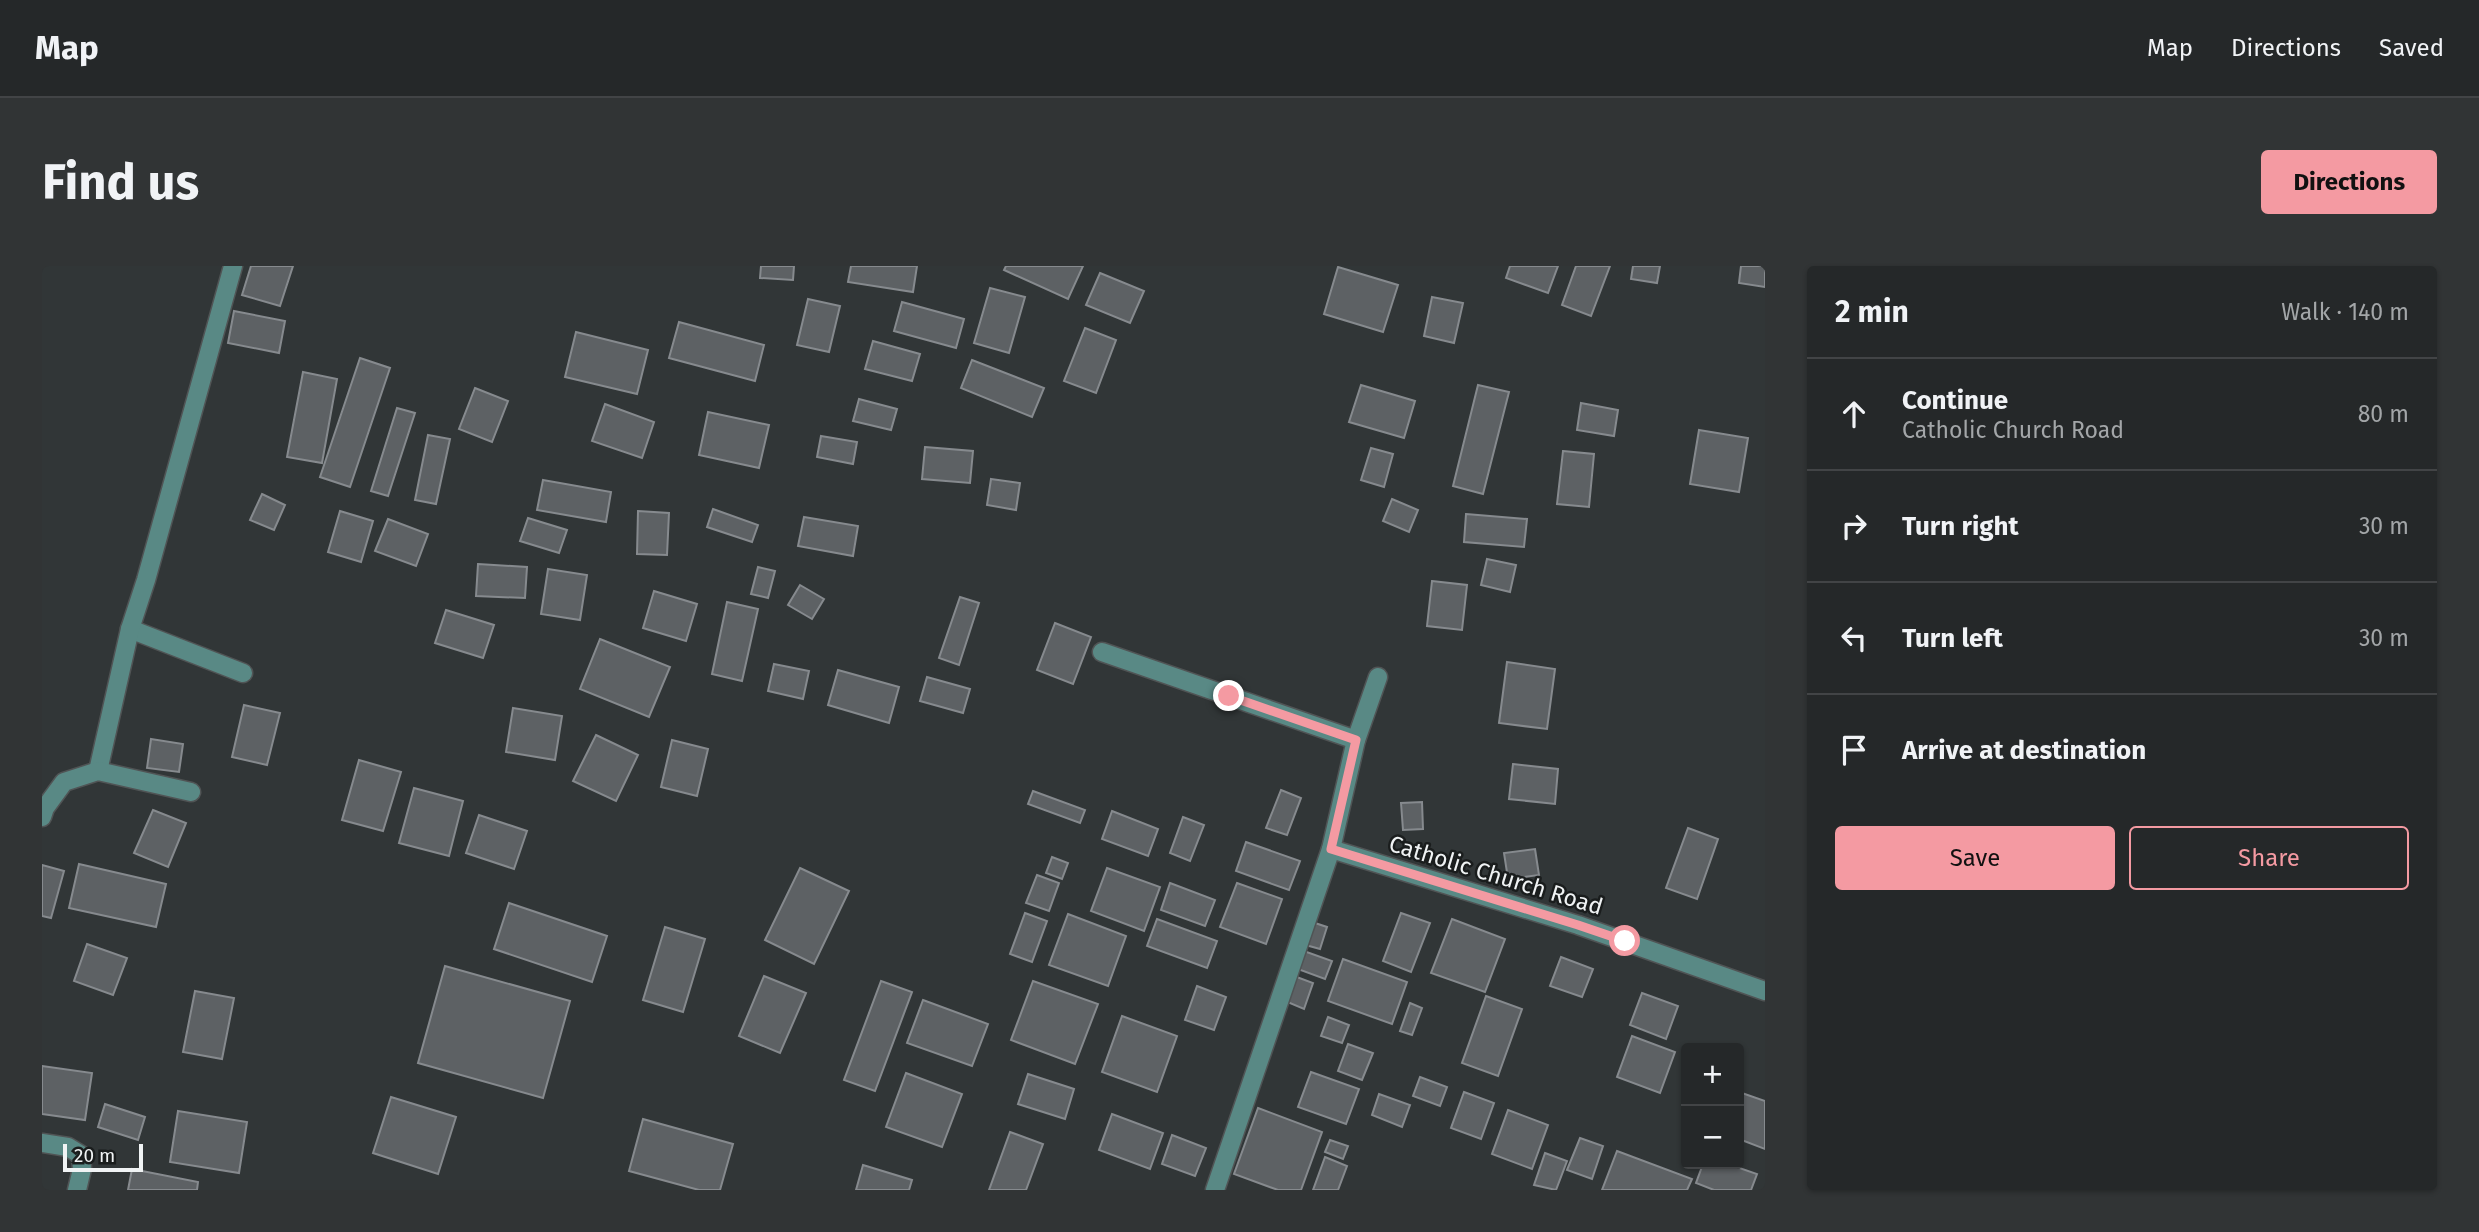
<!DOCTYPE html>
<html lang="en">
<head>
<meta charset="utf-8">
<style>
  :root { --surface:#252829; --page:#313435; --text:#f1f3f6; --muted:#a3a6a8; --line:#424446; --accent:#f49aa2 }
  body { margin:0; font-family:"Fira Sans",sans-serif; background:var(--page); color:var(--text) }
  .controls { position:absolute; right:21px; bottom:21px; display:grid; overflow:hidden; border-radius:7px; box-shadow:0 2px 5px #0004 }
  .controls button { width:63px; height:63px; display:grid; place-items:center; padding:0; border:0; border-bottom:2px solid var(--line); background:var(--surface); color:var(--text); font:35px sans-serif }
  .scale { position:absolute; left:21px; bottom:18px; width:80px; box-sizing:border-box; padding-left:7px; border:4px solid #f0f3f4; border-top:0; font-size:19px; line-height:24px; white-space:nowrap; color:#f0f3f4; -webkit-text-stroke:5px #1a1d1d; paint-order:stroke }
  .stop { position:absolute; width:21px; height:21px; margin:-16px; border:5px solid #f49aa2; border-radius:50%; background:#fff }
  .stop.end { background:#f49aa2; border-color:#fff; box-shadow:0 2px 7px #0008 }
  .list { margin:0; padding:0; list-style:none }
  h2 { display:flex; justify-content:space-between; align-items:center; height:91px; margin:0; padding:0 28px; font-size:30px }
  h2 small { font-size:23px; font-weight:400; color:var(--muted) }
  .list li { display:grid; grid-template-columns:46px 1fr auto; gap:21px; align-items:center; box-sizing:border-box; height:112px; padding:0 28px; border-top:2px solid var(--line) }
  .list b { display:block; font-size:26px; white-space:nowrap }
  .list p { margin:0; font-size:23px; white-space:nowrap; color:var(--muted) }
  .list em { font-size:23px; font-style:normal; color:var(--muted) }
  .actions { display:flex; gap:14px; padding:21px 28px }
  .actions a { flex:1; padding:16px 0; border:2px solid var(--accent); border-radius:7px; text-align:center; font-size:24px; color:var(--accent) }
  .actions .main { background:var(--accent); color:#111 }
  .icon { flex:none; width:38px; height:38px; fill:none; stroke:currentColor; stroke-width:2; stroke-linecap:round; stroke-linejoin:round }
  .map { position:relative; flex:none; width:1723px; height:924px; overflow:hidden; border-radius:7px }
  header { display:flex; align-items:center; gap:42px; box-sizing:border-box; height:98px; padding:0 35px; background:var(--surface); border-bottom:2px solid var(--line) }
  header strong { font-size:33px }
  nav { display:flex; gap:38px; margin-inline-start:auto; font-size:24px }
  .intro { display:flex; align-items:center; justify-content:space-between; box-sizing:border-box; height:168px; padding:0 42px }
  h1 { margin:0; font-size:49px }
  .button { padding:18px 32px; border-radius:7px; background:var(--accent); color:#111; font-size:24px; font-weight:700 }
  main { display:flex; gap:42px; padding:0 42px }
  aside { flex:1; background:var(--surface); border-radius:7px; box-shadow:0 2px 5px #0004 }
  .map>svg:first-child { display:block }
</style>
</head>
<body>
<header>
<strong>Map</strong>
<nav><a>Map</a><a>Directions</a><a>Saved</a></nav>
</header>
<div class="intro"><h1>Find us</h1><a class="button">Directions</a></div>
<main>
<div class="map">
<svg width="1723" height="924" viewBox="0 0 1723 924">
  <rect width="100%" height="100%" fill="#313637"/>
  <g fill="#5d6164" stroke="#868a8e" stroke-width="2">
    <polygon points="209,0 251,0 238,40 200,29"/>
    <polygon points="719,0 752,0 751,14 718,12"/>
    <polygon points="809,0 875,0 871,26 806,16"/>
    <polygon points="964,0 1041,0 1026,33 962,4"/>
    <polygon points="1468,0 1516,0 1506,27 1464,12"/>
    <polygon points="1534,0 1568,0 1549,50 1520,39"/>
    <polygon points="1591,0 1618,0 1615,17 1589,13"/>
    <polygon points="1699,0 1723,0 1723,21 1697,17"/>
    <polygon points="1296,1 1356,19 1341,66 1282,48"/>
    <polygon points="1058,7 1102,25 1088,57 1044,39"/>
    <polygon points="948,22 983,31 967,87 932,77"/>
    <polygon points="1390,31 1421,37 1412,77 1382,70"/>
    <polygon points="766,33 798,40 787,86 755,79"/>
    <polygon points="860,36 922,53 914,82 852,65"/>
    <polygon points="192,45 243,55 237,87 186,77"/>
    <polygon points="637,56 722,79 713,115 627,92"/>
    <polygon points="1043,62 1074,74 1054,127 1022,115"/>
    <polygon points="534,66 606,84 595,128 523,111"/>
    <polygon points="831,75 878,88 870,115 823,103"/>
    <polygon points="318,92 348,102 308,221 278,211"/>
    <polygon points="930,94 1002,122 990,151 919,122"/>
    <polygon points="261,106 295,113 280,197 245,191"/>
    <polygon points="1319,119 1373,135 1362,172 1307,156"/>
    <polygon points="1436,119 1467,126 1441,228 1411,220"/>
    <polygon points="433,122 466,135 450,176 417,163"/>
    <polygon points="817,133 855,143 849,164 811,155"/>
    <polygon points="1539,137 1576,144 1572,170 1535,164"/>
    <polygon points="563,138 612,156 600,192 550,175"/>
    <polygon points="355,142 373,147 346,230 329,225"/>
    <polygon points="666,146 727,159 717,202 657,189"/>
    <polygon points="1657,164 1706,172 1697,226 1648,218"/>
    <polygon points="386,169 408,173 394,238 373,234"/>
    <polygon points="779,170 815,176 811,198 775,191"/>
    <polygon points="883,181 931,185 928,217 880,213"/>
    <polygon points="1329,182 1351,188 1342,221 1319,214"/>
    <polygon points="1521,185 1552,188 1547,241 1515,238"/>
    <polygon points="949,213 978,217 974,244 945,239"/>
    <polygon points="501,214 569,226 564,256 495,244"/>
    <polygon points="220,228 243,239 232,264 208,254"/>
    <polygon points="1350,233 1376,244 1367,266 1341,255"/>
    <polygon points="671,243 716,259 710,276 665,261"/>
    <polygon points="298,245 331,255 319,296 286,286"/>
    <polygon points="596,245 627,247 625,289 595,288"/>
    <polygon points="1424,248 1485,253 1482,281 1422,276"/>
    <polygon points="762,251 816,260 811,290 756,280"/>
    <polygon points="486,252 525,264 517,287 478,275"/>
    <polygon points="346,253 386,268 374,300 333,285"/>
    <polygon points="1445,293 1474,299 1468,326 1439,319"/>
    <polygon points="436,298 485,301 483,332 434,330"/>
    <polygon points="716,301 733,305 726,332 709,328"/>
    <polygon points="506,303 545,309 538,354 499,348"/>
    <polygon points="1390,315 1425,319 1420,364 1385,360"/>
    <polygon points="758,319 782,333 770,353 746,339"/>
    <polygon points="612,325 655,338 644,375 601,362"/>
    <polygon points="918,331 937,337 917,399 897,392"/>
    <polygon points="685,336 716,343 700,415 670,408"/>
    <polygon points="404,344 452,359 441,392 393,377"/>
    <polygon points="1013,357 1049,371 1031,418 995,404"/>
    <polygon points="558,373 628,401 607,451 538,423"/>
    <polygon points="1465,396 1513,403 1505,463 1457,457"/>
    <polygon points="732,398 767,405 761,433 726,425"/>
    <polygon points="796,404 857,421 847,457 786,439"/>
    <polygon points="885,411 928,423 921,447 878,435"/>
    <polygon points="202,439 238,447 225,499 190,491"/>
    <polygon points="471,442 520,450 513,494 464,486"/>
    <polygon points="554,469 596,489 574,535 531,515"/>
    <polygon points="109,473 141,478 137,506 105,502"/>
    <polygon points="630,474 666,483 655,530 619,521"/>
    <polygon points="317,494 359,506 341,565 300,554"/>
    <polygon points="1471,498 1516,503 1513,538 1467,533"/>
    <polygon points="372,522 421,535 407,590 357,577"/>
    <polygon points="1239,524 1259,532 1245,569 1224,562"/>
    <polygon points="991,525 1043,544 1038,557 986,538"/>
    <polygon points="1380,536 1381,563 1361,564 1359,537"/>
    <polygon points="111,544 144,557 126,601 92,587"/>
    <polygon points="1070,545 1116,563 1106,590 1060,573"/>
    <polygon points="437,549 485,565 472,603 424,587"/>
    <polygon points="1141,551 1162,559 1148,595 1128,587"/>
    <polygon points="1646,562 1676,573 1655,633 1624,622"/>
    <polygon points="1204,576 1258,595 1247,624 1194,605"/>
    <polygon points="1493,583 1497,609 1466,613 1462,587"/>
    <polygon points="1010,591 1026,597 1020,613 1004,607"/>
    <polygon points="37,598 124,618 114,661 27,642"/>
    <polygon points="0,599 22,605 9,652 0,650"/>
    <polygon points="758,602 807,625 772,698 723,674"/>
    <polygon points="1065,602 1118,621 1102,665 1049,645"/>
    <polygon points="995,609 1017,617 1007,645 984,637"/>
    <polygon points="1128,617 1173,634 1163,660 1119,644"/>
    <polygon points="1195,617 1240,633 1224,678 1178,661"/>
    <polygon points="467,637 565,670 550,716 452,683"/>
    <polygon points="983,647 1005,655 990,696 968,688"/>
    <polygon points="1359,647 1388,657 1369,706 1341,695"/>
    <polygon points="1026,648 1084,670 1066,720 1007,699"/>
    <polygon points="1115,653 1175,675 1165,702 1105,680"/>
    <polygon points="1410,653 1463,673 1443,726 1389,707"/>
    <polygon points="1267,655 1285,661 1278,683 1260,678"/>
    <polygon points="623,661 663,673 641,746 601,734"/>
    <polygon points="45,678 85,692 71,729 32,715"/>
    <polygon points="1259,684 1290,695 1283,713 1253,702"/>
    <polygon points="1519,691 1551,703 1540,731 1508,720"/>
    <polygon points="1301,693 1365,716 1350,758 1286,735"/>
    <polygon points="403,700 528,735 501,832 376,797"/>
    <polygon points="722,710 764,727 738,787 697,770"/>
    <polygon points="1252,710 1271,717 1262,743 1243,735"/>
    <polygon points="839,715 870,726 833,825 802,814"/>
    <polygon points="991,715 1056,738 1033,798 969,774"/>
    <polygon points="1155,720 1184,731 1172,764 1143,754"/>
    <polygon points="153,725 192,732 180,793 141,786"/>
    <polygon points="1600,727 1636,740 1624,773 1588,759"/>
    <polygon points="1444,730 1480,743 1456,810 1420,797"/>
    <polygon points="881,734 946,758 930,800 865,777"/>
    <polygon points="1368,737 1380,742 1370,769 1358,765"/>
    <polygon points="1080,750 1135,770 1115,826 1060,806"/>
    <polygon points="1286,751 1307,759 1300,777 1279,770"/>
    <polygon points="1590,770 1633,786 1618,827 1575,811"/>
    <polygon points="1306,778 1331,787 1320,814 1296,805"/>
    <polygon points="0,800 50,807 43,854 0,848"/>
    <polygon points="1269,806 1317,823 1304,858 1256,841"/>
    <polygon points="864,807 920,828 900,881 844,861"/>
    <polygon points="986,808 1032,823 1023,853 976,838"/>
    <polygon points="1378,811 1405,821 1398,840 1371,830"/>
    <polygon points="1422,826 1452,837 1439,873 1409,862"/>
    <polygon points="1697,826 1723,835 1723,883 1697,873"/>
    <polygon points="1337,828 1368,839 1360,861 1330,849"/>
    <polygon points="349,831 414,851 396,908 331,887"/>
    <polygon points="63,838 103,851 96,874 56,861"/>
    <polygon points="1216,842 1280,866 1259,924 1236,924 1192,908"/>
    <polygon points="1466,844 1506,859 1490,903 1450,888"/>
    <polygon points="136,845 205,856 197,907 128,896"/>
    <polygon points="1070,848 1121,867 1108,903 1057,884"/>
    <polygon points="601,853 691,878 678,924 657,924 587,905"/>
    <polygon points="968,866 1001,878 984,924 947,924"/>
    <polygon points="1130,869 1164,882 1153,910 1120,898"/>
    <polygon points="1538,872 1561,880 1550,913 1525,904"/>
    <polygon points="1288,874 1306,880 1301,893 1283,886"/>
    <polygon points="1575,885 1650,913 1645,924 1560,924"/>
    <polygon points="1503,887 1525,895 1514,924 1492,919"/>
    <polygon points="1283,891 1305,900 1296,924 1271,924"/>
    <polygon points="1661,898 1686,898 1715,908 1709,924 1672,924 1654,917"/>
    <polygon points="821,899 870,914 867,924 814,924"/>
    <polygon points="90,903 156,916 155,924 86,924"/>
  </g>
  <g fill="none" stroke-linecap="round" stroke-linejoin="round">
    <defs>
      <g id="minor">
        <polyline points="88,363 201,407"/>
        <polyline points="1060,386 1314,474"/>
        <polyline points="56,505 88,363 104,314 191,0"/>
        <polyline points="0,551 3,542 22,516 56,505 149,526"/>
        <polyline points="1289,583 1536,659 1723,725"/>
        <polyline points="0,877 26,881 39,889 40,903 35,924"/>
        <polyline points="1173,924 1289,583 1314,474 1336,411"/>
      </g>
    </defs>
    <use href="#minor" stroke="#505455" stroke-width="21"/>
    <use href="#minor" stroke="#598985" stroke-width="18"/>
  </g>
  <g fill="none" stroke-linecap="round" stroke-linejoin="round">
    <polyline stroke="#f49aa2" stroke-width="9" points="1187,430 1314,474 1289,583 1536,659 1583,675"/>
  </g>
  <g text-anchor="middle" stroke-width="5" stroke-linejoin="round" paint-order="stroke">
    <g font-size="23" fill="#f0f3f4" stroke="#1a1d1d">
      <text transform="translate(1454 609) rotate(17)" y="8">Catholic Church Road</text>
    </g>
  </g>
</svg>
<div class="controls">
<button>+</button>
<button>−</button>
</div>
<div class="scale">20 m</div>
<div class="stop" style="left:1583px;top:675px"></div>
<div class="stop end" style="left:1187px;top:430px"></div>
</div>
<aside>
<h2>2 min<small>Walk · 140 m</small></h2>
<ul class="list">
<li><svg class="icon" aria-label="ahead" viewBox="0 0 24 24"><path d="M12 20V5M6 11l6-6 6 6"/></svg><div><b>Continue</b><p>Catholic Church Road</p></div><em>80 m</em></li>
<li><svg class="icon" aria-label="right" viewBox="0 0 24 24"><path d="M7 20v-9h11M14 6l5 5-5 5"/></svg><div><b>Turn right</b></div><em>30 m</em></li>
<li><svg class="icon" aria-label="left" viewBox="0 0 24 24"><path d="M17 20v-9H6M10 6l-5 5 5 5"/></svg><div><b>Turn left</b></div><em>30 m</em></li>
<li><svg class="icon" aria-label="arrive" viewBox="0 0 24 24"><path d="M6 21V4h12l-3 4 3 4H6"/></svg><div><b>Arrive at destination</b></div></li>
</ul>
<div class="actions"><a class="main">Save</a><a>Share</a></div>
</aside>
</main>
</body>
</html>
